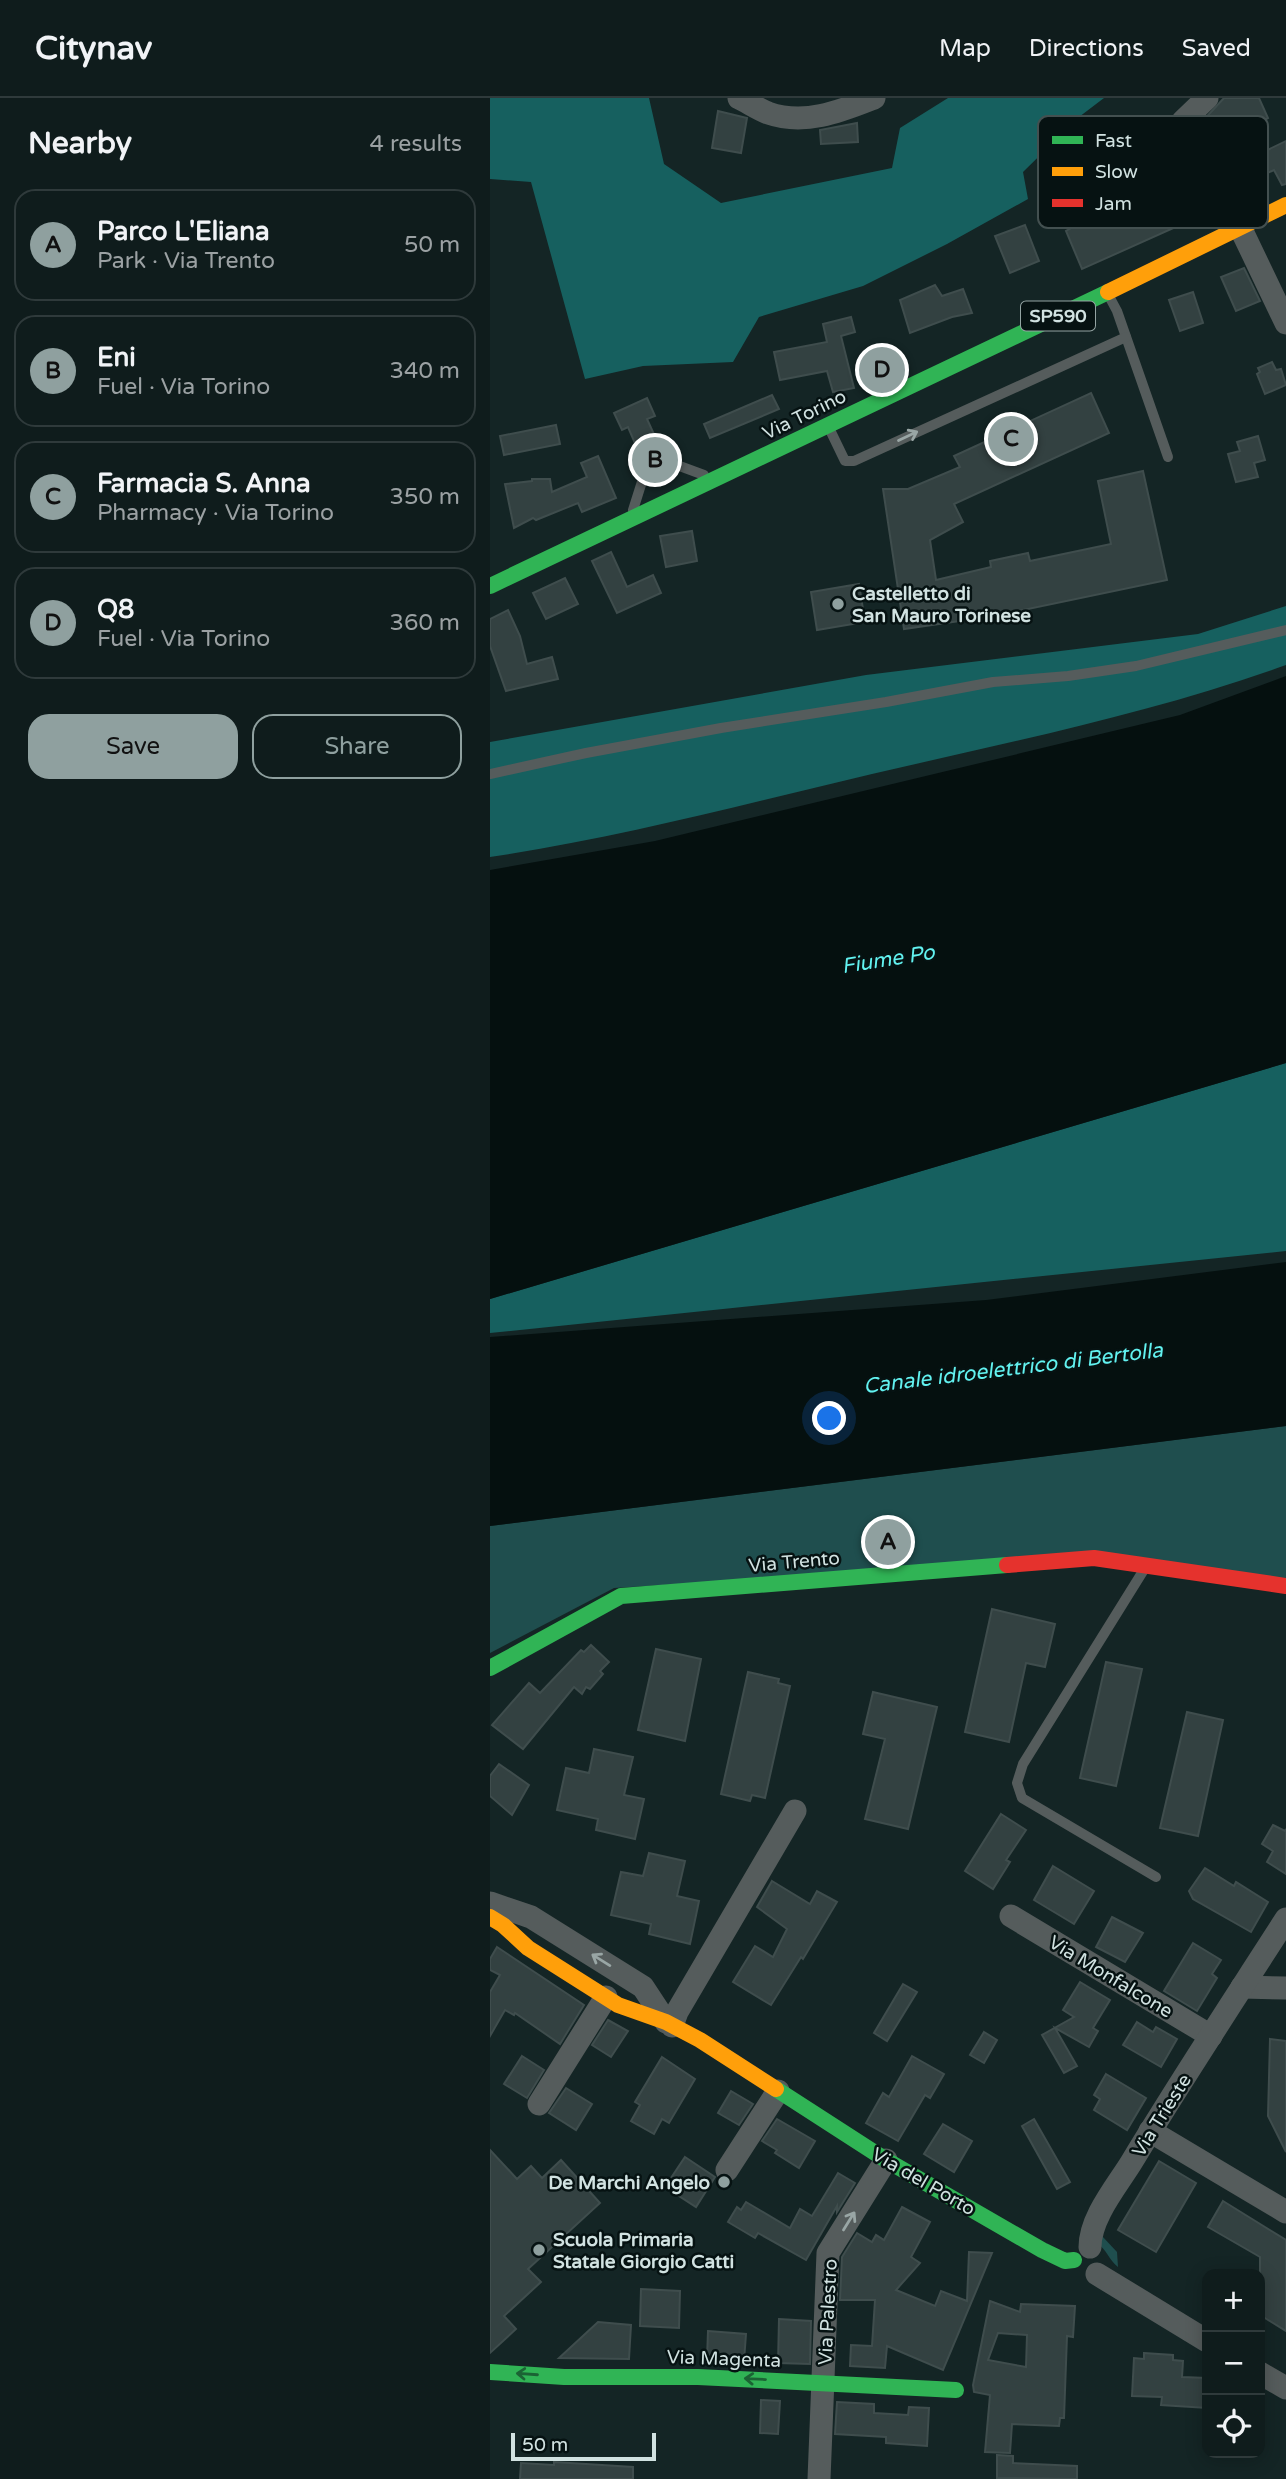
<!DOCTYPE html>
<html lang="en">
<head>
<meta charset="utf-8">
<style>
  :root { --surface:#0f1c1c; --page:#1d2929; --text:#f1f3f6; --muted:#9ba1a3; --line:#2f3a3b; --accent:#8fa09f }
  body { margin:0; font-family:"Varela Round",sans-serif; background:var(--page); color:var(--text) }
  .controls { position:absolute; right:21px; bottom:21px; display:grid; overflow:hidden; border-radius:14px; box-shadow:0 4px 18px #0003 }
  .controls button { width:63px; height:63px; display:grid; place-items:center; padding:0; border:0; border-bottom:2px solid var(--line); background:var(--surface); color:var(--text); font:35px sans-serif }
  .scale { position:absolute; left:21px; bottom:18px; width:145px; box-sizing:border-box; padding-left:7px; border:4px solid #d1e2e1; border-top:0; font-size:19px; line-height:24px; white-space:nowrap; color:#d1e2e1; -webkit-text-stroke:5px #061212; paint-order:stroke }
  .you { position:absolute; left:340px; top:1321px; width:24px; height:24px; margin:-18px; border:5px solid #fff; border-radius:50%; background:#1a73e8; box-shadow:0 0 0 10px #1a73e833 }
  .badge { display:grid; place-items:center; width:46px; height:46px; border-radius:50%; background:var(--accent); color:#111; font-size:23px; font-weight:700 }
  .pin { position:absolute; translate:-50% -50%; border:4px solid #fff; box-shadow:0 2px 7px #0006 }
  .list { margin:0; padding:0; list-style:none }
  h2 { display:flex; justify-content:space-between; align-items:center; height:91px; margin:0; padding:0 28px; font-size:30px }
  h2 small { font-size:23px; font-weight:400; color:var(--muted) }
  .list li { display:grid; grid-template-columns:46px 1fr auto; gap:21px; align-items:center; box-sizing:border-box; height:112px; margin:0 14px 14px; padding:0 14px; border:2px solid var(--line); border-radius:21px }
  .list b { display:block; font-size:26px; white-space:nowrap }
  .list p { margin:0; font-size:23px; white-space:nowrap; color:var(--muted) }
  .list em { font-size:23px; font-style:normal; color:var(--muted) }
  .actions { display:flex; gap:14px; padding:21px 28px }
  .actions a { flex:1; padding:16px 0; border:2px solid var(--accent); border-radius:21px; text-align:center; font-size:24px; color:var(--accent) }
  .actions .main { background:var(--accent); color:#111 }
  .icon { flex:none; width:38px; height:38px; fill:none; stroke:currentColor; stroke-width:2; stroke-linecap:round; stroke-linejoin:round }
  .map { position:relative; flex:none; width:796px; height:2381px; overflow:hidden }
  header { display:flex; align-items:center; gap:42px; box-sizing:border-box; height:98px; padding:0 35px; background:var(--surface); border-bottom:2px solid var(--line) }
  header strong { font-size:33px }
  nav { display:flex; gap:38px; margin-inline-start:auto; font-size:24px }
  main { display:flex }
  aside { flex:1; background:var(--surface) }
  .map>svg:first-child { display:block }
</style>
</head>
<body>
<header>
<strong>Citynav</strong>
<nav><a>Map</a><a>Directions</a><a>Saved</a></nav>
</header>
<main>
<aside>
<h2>Nearby<small>4 results</small></h2>
<ul class="list">
<li><span class="badge">A</span><div><b>Parco L'Eliana</b><p>Park · Via Trento</p></div><em>50 m</em></li>
<li><span class="badge">B</span><div><b>Eni</b><p>Fuel · Via Torino</p></div><em>340 m</em></li>
<li><span class="badge">C</span><div><b>Farmacia S. Anna</b><p>Pharmacy · Via Torino</p></div><em>350 m</em></li>
<li><span class="badge">D</span><div><b>Q8</b><p>Fuel · Via Torino</p></div><em>360 m</em></li>
</ul>
<div class="actions"><a class="main">Save</a><a>Share</a></div>
</aside>
<div class="map">
<svg width="796" height="2381" viewBox="0 0 796 2381">
  <rect width="100%" height="100%" fill="#142525"/>
  <g fill="#1f4e4e">
    <polygon points="796,1328 796,1486 604,1460 124,1490 0,1555 0,1428"/>
    <path d="M 612,2138 L 627,2154 L 628,2169 C 619,2162 617,2152 607,2145 Z"/>
  </g>
  <g fill="#16605f">
    <polygon points="0,0 159,0 174,66 231,105 402,70 410,30 458,0 614,0 589,19 533,74 538,101 457,146 373,188 269,219 243,264 153,268 95,281 41,84 0,81"/>
    <path d="M 796,508 L 796,567 C 663,615 520,644 382,676 C 255,706 129,740 0,759 L 0,644 L 376,577 L 708,536 Z"/>
    <polygon points="796,965 796,1153 0,1235 0,1201"/>
  </g>
  <g fill="#05100f">
    <polygon points="796,578 796,965 0,1201 0,772 165,743 690,617"/>
    <polygon points="796,1164 796,1328 0,1428 0,1239 496,1202"/>
  </g>
  <g fill="#334141" stroke="#3f4d4d" stroke-width="2" fill-rule="evenodd">
    <polygon points="734,0 769,0 778,20 761,30 755,20 716,44 706,30"/>
    <polygon points="228,13 257,20 251,55 222,50"/>
    <polygon points="367,25 368,44 331,46 330,32"/>
    <polygon points="796,43 796,86 792,87 784,72 738,93 730,75"/>
    <polygon points="691,81 708,119 592,171 576,133 581,130 578,124 597,116 602,127 622,118 623,120 666,100 663,93"/>
    <polygon points="535,127 549,163 520,175 505,138"/>
    <polygon points="754,170 770,203 746,213 731,179"/>
    <polygon points="445,187 452,198 473,191 482,215 462,219 420,235 410,202"/>
    <polygon points="703,194 713,225 690,233 679,202"/>
    <polygon points="361,219 365,234 351,238 364,290 343,294 337,273 290,282 284,254 337,244 333,226"/>
    <polygon points="782,264 786,272 791,271 796,287 775,296 767,276 770,274 768,270"/>
    <polygon points="601,295 619,335 464,406 473,424 440,442 446,482 501,469 500,463 538,455 540,463 621,446 608,383 653,373 677,482 504,518 414,531 393,391 418,391 470,369 464,358"/>
    <polygon points="282,297 289,311 220,340 214,326"/>
    <polygon points="157,300 165,318 157,321 173,356 169,360 168,365 181,375 162,383 162,366 153,364 138,329 132,332 124,315"/>
    <polygon points="66,327 70,346 14,357 10,338"/>
    <polygon points="768,338 775,362 764,365 768,379 746,384 738,356 750,353 747,344"/>
    <polygon points="108,358 126,400 92,414 88,405 46,422 43,420 24,430 15,386 42,383 42,381 60,381 62,394 97,379 91,365"/>
    <polygon points="202,433 207,463 176,469 170,438"/>
    <polygon points="121,454 137,489 163,477 171,495 127,515 102,463"/>
    <polygon points="75,480 88,506 56,521 43,495"/>
    <polygon points="369,486 375,524 327,532 321,494"/>
    <polygon points="18,512 30,538 37,566 62,559 68,581 16,593 0,548 0,521"/>
    <polygon points="502,1511 565,1526 555,1569 536,1565 519,1644 475,1634"/>
    <polygon points="101,1547 119,1564 110,1573 113,1576 100,1591 96,1589 92,1596 84,1589 33,1651 2,1627 39,1585 50,1595 91,1552 94,1554"/>
    <polygon points="166,1551 211,1561 195,1643 148,1632"/>
    <polygon points="616,1564 652,1571 626,1688 590,1680"/>
    <polygon points="258,1574 289,1581 288,1585 300,1588 275,1700 262,1697 260,1703 231,1696"/>
    <polygon points="383,1594 447,1609 418,1731 375,1721 395,1641 373,1636"/>
    <polygon points="697,1614 733,1622 708,1738 670,1730"/>
    <polygon points="104,1651 143,1659 134,1697 154,1701 145,1741 106,1732 108,1721 67,1712 76,1670 99,1675"/>
    <polygon points="9,1666 39,1687 22,1717 0,1698 0,1678"/>
    <polygon points="511,1716 536,1732 516,1762 520,1764 503,1791 475,1773"/>
    <polygon points="783,1727 795,1733 796,1731 796,1776 777,1764 783,1753 772,1746"/>
    <polygon points="159,1755 195,1763 187,1798 209,1803 200,1846 159,1836 161,1826 121,1817 131,1774 153,1778"/>
    <polygon points="563,1768 604,1793 584,1826 544,1802"/>
    <polygon points="715,1770 744,1788 746,1784 778,1804 761,1834 703,1801 699,1793"/>
    <polygon points="282,1783 320,1806 327,1793 347,1804 313,1861 311,1859 281,1907 243,1884 265,1848 283,1859 297,1831 267,1809"/>
    <polygon points="622,1819 653,1835 635,1864 606,1849"/>
    <polygon points="703,1845 731,1862 722,1876 727,1880 707,1913 674,1893"/>
    <polygon points="7,1849 94,1907 70,1946 25,1915 24,1917 15,1912 0,1938 0,1894 10,1877 0,1872 0,1861"/>
    <polygon points="590,1884 620,1902 603,1930 608,1933 599,1949 565,1930 587,1968 574,1975 552,1937 584,1919 573,1912"/>
    <polygon points="413,1886 427,1894 397,1943 384,1935"/>
    <polygon points="118,1922 138,1933 121,1959 102,1947"/>
    <polygon points="647,1924 663,1934 666,1929 687,1941 671,1969 633,1947"/>
    <polygon points="494,1934 507,1942 494,1965 480,1957"/>
    <polygon points="780,1941 796,1943 796,2054 778,2018"/>
    <polygon points="32,1958 54,1972 37,2000 14,1986"/>
    <polygon points="422,1958 454,1976 440,2000 435,1997 408,2043 376,2025 393,1995 399,1999"/>
    <polygon points="172,1959 205,1981 179,2025 172,2021 164,2036 141,2023 150,2007 145,2004"/>
    <polygon points="616,1976 656,2000 637,2032 604,2012 610,2001 604,1997"/>
    <polygon points="76,1990 102,2006 86,2032 59,2015"/>
    <polygon points="241,1993 263,2006 249,2027 228,2015"/>
    <polygon points="287,2021 325,2043 309,2070 285,2055 287,2052 272,2043"/>
    <polygon points="544,2021 580,2084 567,2091 532,2028"/>
    <polygon points="453,2026 482,2043 464,2074 434,2056"/>
    <polygon points="0,2052 27,2081 41,2068 52,2080 71,2062 110,2105 38,2171 51,2184 14,2218 26,2231 0,2255"/>
    <polygon points="195,2059 225,2079 206,2109 175,2089"/>
    <polygon points="669,2063 706,2085 666,2154 628,2132"/>
    <polygon points="348,2075 365,2085 347,2114 347,2108 316,2162 268,2135 265,2140 238,2124 247,2109 251,2112 256,2104 300,2130 310,2111 322,2118"/>
    <polygon points="733,2103 796,2142 796,2233 770,2217 770,2159 718,2129"/>
    <polygon points="412,2109 440,2124 421,2159 430,2165 406,2192 445,2208 451,2193 477,2203 479,2154 502,2155 453,2272 397,2248 395,2270 360,2268 361,2247 382,2248 385,2202 350,2202 352,2159 367,2135 382,2144 386,2137 394,2142"/>
    <polygon points="151,2191 190,2193 189,2230 150,2228"/>
    <path d="M 500,2203 L 530,2214 L 531,2206 L 585,2208 L 583,2239 L 577,2238 L 574,2320 L 570,2320 L 569,2328 L 522,2326 L 520,2355 L 495,2354 L 500,2297 L 484,2294 L 483,2287 ZM 508,2235 L 537,2237 L 536,2269 L 498,2262 Z"/>
    <polygon points="289,2221 321,2223 320,2266 288,2265"/>
    <polygon points="108,2224 141,2227 139,2261 69,2260"/>
    <polygon points="218,2233 256,2236 254,2263 217,2261"/>
    <polygon points="654,2255 683,2257 683,2262 693,2263 692,2279 717,2280 717,2310 671,2307 672,2299 642,2298 644,2260 654,2261"/>
    <polygon points="271,2302 290,2303 288,2336 270,2335"/>
    <polygon points="347,2304 384,2306 384,2315 418,2317 419,2309 439,2310 437,2348 396,2345 396,2339 345,2336"/>
    <polygon points="507,2357 523,2358 523,2365 587,2368 587,2381 507,2380"/>
    <polygon points="64,2364 143,2369 143,2381 30,2381 31,2365 64,2367"/>
  </g>
  <g fill="none" stroke-linecap="round" stroke-linejoin="round">
    <g stroke="#555c5c" stroke-width="10">
      <polyline points="620,200 627,213 678,359"/>
      <polyline points="341,334 355,363 364,363 636,239"/>
      <polyline points="176,363 214,377"/>
      <polyline points="143,412 156,371"/>
      <polyline points="0,676 96,655 231,630 396,604 503,584 578,578 646,568 796,532"/>
      <polyline points="655,1470 533,1666 527,1685 532,1700 666,1779"/>
    </g>
    <g stroke="#555c5c" stroke-width="23">
      <path d="M 249,0 C 259,5 268,11 278,15 C 315,28 351,13 384,0"/>
      <polyline points="693,23 717,0"/>
      <polyline points="750,129 796,225"/>
      <polyline points="0,1805 41,1819 153,1889 176,1924"/>
      <polyline points="521,1818 721,1938"/>
      <polyline points="752,1889 796,1890"/>
      <polyline points="182,1928 187,1914 305,1713"/>
      <polyline points="49,2006 116,1899"/>
      <polyline points="660,2033 796,2114"/>
      <polyline points="237,2072 288,1993"/>
      <path d="M 600,2149 C 600,2120 626,2089 641,2065 C 691,1982 744,1902 796,1821"/>
      <polyline points="607,2176 717,2243"/>
      <polyline points="770,2275 796,2290"/>
      <polyline points="329,2381 338,2155 396,2062"/>
    </g>
    <g stroke="#30b455" stroke-width="16">
      <polyline points="0,488 618,194"/>
      <polyline points="0,1570 131,1498 517,1467"/>
      <polyline points="286,1991 396,2062 552,2152 575,2163 584,2162"/>
      <polyline points="0,2274 74,2279 208,2279 466,2292"/>
    </g>
    <g stroke="#ff9f0a" stroke-width="16">
      <polyline points="618,194 796,107"/>
      <polyline points="0,1819 13,1827 38,1850 128,1907 176,1924 210,1942 286,1991"/>
    </g>
    <polyline stroke="#e5322d" stroke-width="16" points="517,1467 604,1460 796,1488"/>
  </g>
  <defs><path id="oneway-shaft" d="M-6 0H5M1.5-3L5.5 0L1.5 3" fill="none" stroke-width="1.6" stroke-linecap="round" stroke-linejoin="round" transform="scale(1.75)"/></defs>
  <g stroke="#99a6a5">
    <use href="#oneway-shaft" transform="translate(418 338) rotate(-25)"/>
    <use href="#oneway-shaft" transform="translate(111 1862) rotate(-148)"/>
    <use href="#oneway-shaft" transform="translate(359 2123) rotate(-58)"/>
  </g>
  <g stroke="#1b6334">
    <use href="#oneway-shaft" transform="translate(37 2276) rotate(-176)"/>
    <use href="#oneway-shaft" transform="translate(265 2281) rotate(-177)"/>
  </g>
  <g fill="#8fa09f" stroke="#061212" stroke-width="2.5">
    <circle cx="348" cy="506" r="7"/>
    <circle cx="234" cy="2084" r="7"/>
    <circle cx="49" cy="2152" r="7"/>
  </g>
  <g text-anchor="middle" stroke-width="5" stroke-linejoin="round" paint-order="stroke">
    <rect fill="#061212" stroke="#94a4a3" stroke-width="2" x="531" y="203.5" width="74" height="29" rx="5"/>
    <g font-size="18" font-weight="bold" fill="#d1e2e1">
      <text x="568" y="224">SP590</text>
    </g>
    <g font-size="19" fill="#d1e2e1" stroke="#061212">
      <text transform="translate(314 316) rotate(-26)" y="7">Via Torino</text>
      <text transform="translate(304 1463) rotate(-5)" y="7">Via Trento</text>
      <text transform="translate(621 1878) rotate(31)" y="7">Via Monfalcone</text>
      <text transform="translate(671 2017) rotate(-58)" y="7">Via Trieste</text>
      <text transform="translate(434 2083) rotate(30)" y="7">Via del Porto</text>
      <text transform="translate(337 2214) rotate(-87)" y="7">Via Palestro</text>
      <text transform="translate(234 2260) rotate(2)" y="7">Via Magenta</text>
    </g>
    <g font-size="19" font-weight="bold" fill="#d1e2e1" stroke="#061212" text-anchor="start">
      <text x="362" y="502">Castelletto di<tspan x="362" dy="22">San Mauro Torinese</tspan></text>
      <text x="220" y="2091" text-anchor="end">De Marchi Angelo</text>
      <text x="63" y="2148">Scuola Primaria<tspan x="63" dy="22">Statale Giorgio Catti</tspan></text>
    </g>
    <g font-size="21" font-style="italic" fill="#62f2f0" stroke="#061212">
      <text transform="translate(398 861) rotate(-9)" y="7">Fiume Po</text>
      <text transform="translate(523 1270) rotate(-7)" y="7">Canale idroelettrico di Bertolla</text>
    </g>
  </g>
  <rect x="548" y="18" width="230" height="112" rx="10" fill="#061212" stroke="#435050" stroke-width="2"/>
  <rect x="562" y="38" width="31" height="8" fill="#30b455"/>
  <rect x="562" y="69" width="31" height="9" fill="#ff9f0a"/>
  <rect x="562" y="101" width="31" height="8" fill="#e5322d"/>
  <g font-size="19" fill="#d1e2e1">
    <text x="605" y="49">Fast</text>
    <text x="605" y="80">Slow</text>
    <text x="605" y="112">Jam</text>
  </g>
</svg>
<div class="controls">
<button>+</button>
<button>−</button>
<button><svg class="icon" aria-label="locate" viewBox="0 0 24 24"><circle cx="12" cy="12" r="6"/><path d="M12 2v4M12 18v4M2 12h4M18 12h4"/></svg></button>
</div>
<div class="scale">50 m</div>
<div class="you"></div>
<div class="pin badge" style="left:398px;top:1444px">A</div>
<div class="pin badge" style="left:165px;top:362px">B</div>
<div class="pin badge" style="left:521px;top:341px">C</div>
<div class="pin badge" style="left:392px;top:272px">D</div>
</div>
</main>
</body>
</html>
